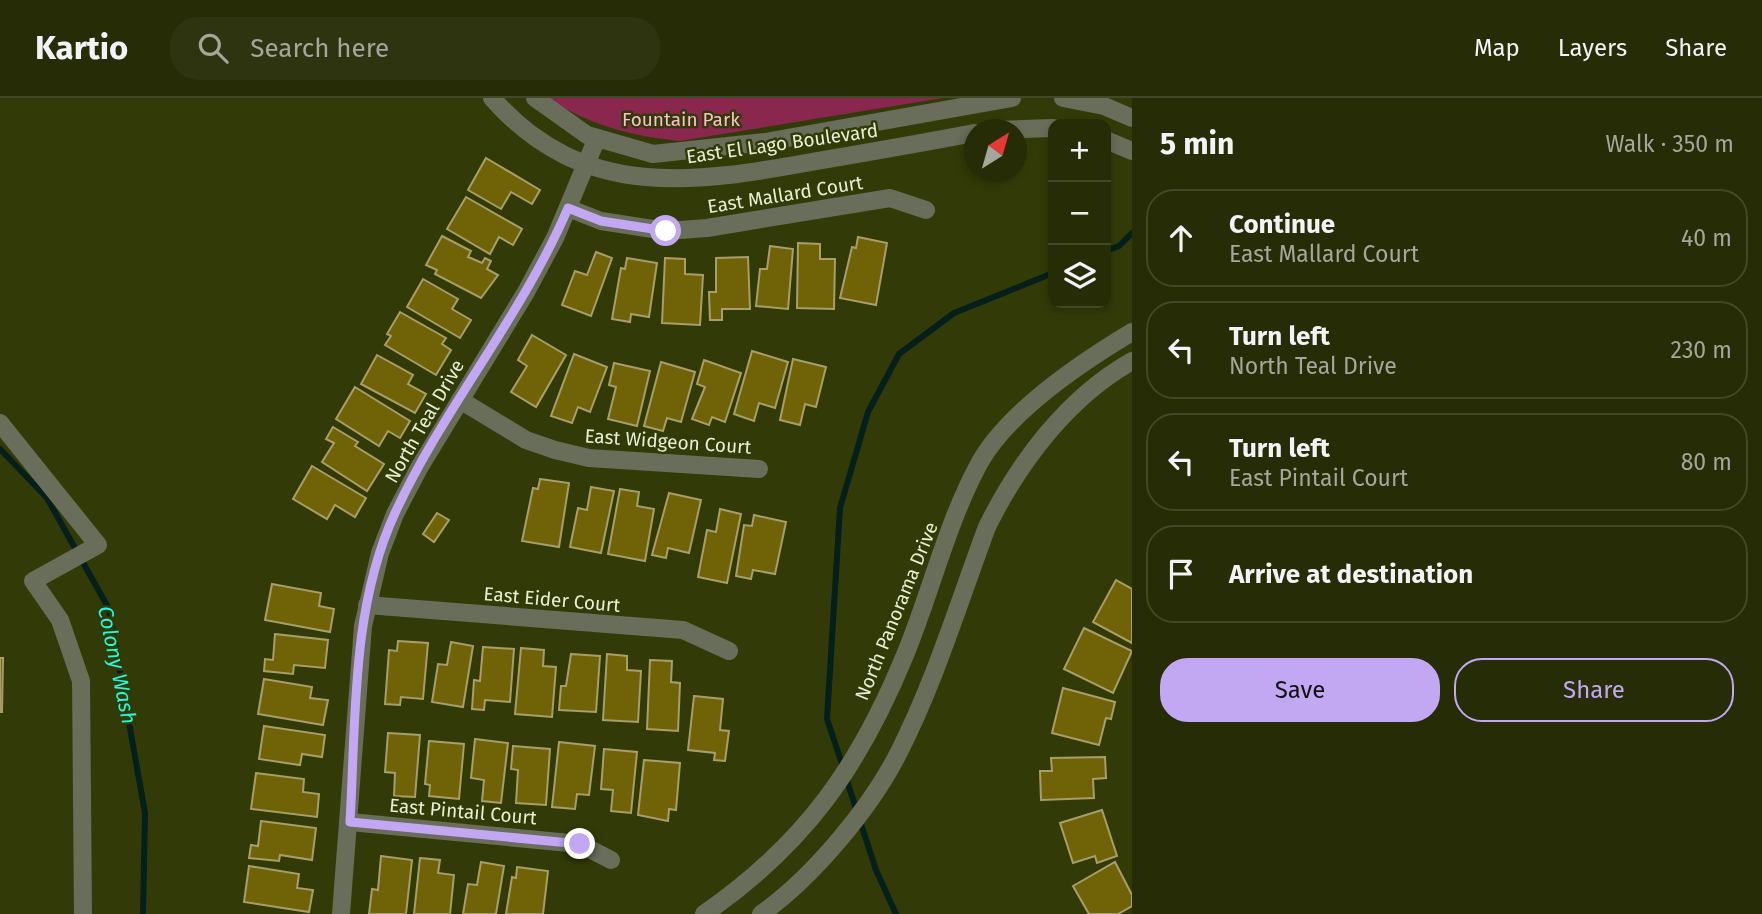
<!DOCTYPE html>
<html lang="en">
<head>
<meta charset="utf-8">
<style>
  :root { --surface:#262c06; --page:#2e3410; --text:#f1f3f6; --muted:#a4a79b; --line:#424828; --accent:#c2a8f3 }
  body { margin:0; font-family:"Fira Sans",sans-serif; background:var(--page); color:var(--text) }
  .controls { position:absolute; right:21px; top:21px; display:grid; overflow:hidden; border-radius:14px; box-shadow:0 4px 10px #0003 }
  .controls button { width:63px; height:63px; display:grid; place-items:center; padding:0; border:0; border-bottom:2px solid var(--line); background:var(--surface); color:var(--text); font:35px sans-serif }
  .compass { position:absolute; left:964px; top:21px; width:63px; height:63px; border-radius:50%; background:var(--surface); box-shadow:0 4px 10px #0003; rotate:37deg }
  .stop { position:absolute; width:21px; height:21px; margin:-16px; border:5px solid #c2a8f3; border-radius:50%; background:#fff }
  .stop.end { background:#c2a8f3; border-color:#fff; box-shadow:0 2px 7px #0008 }
  .list { margin:0; padding:0; list-style:none }
  h2 { display:flex; justify-content:space-between; align-items:center; height:91px; margin:0; padding:0 28px; font-size:30px }
  h2 small { font-size:23px; font-weight:400; color:var(--muted) }
  .list li { display:grid; grid-template-columns:46px 1fr auto; gap:21px; align-items:center; box-sizing:border-box; height:98px; margin:0 14px 14px; padding:0 14px; border:2px solid var(--line); border-radius:28px }
  .list b { display:block; font-size:26px; white-space:nowrap }
  .list p { margin:0; font-size:23px; white-space:nowrap; color:var(--muted) }
  .list em { font-size:23px; font-style:normal; color:var(--muted) }
  .actions { display:flex; gap:14px; padding:21px 28px }
  .actions a { flex:1; padding:16px 0; border:2px solid var(--accent); border-radius:28px; text-align:center; font-size:24px; color:var(--accent) }
  .actions .main { background:var(--accent); color:#111 }
  .icon { flex:none; width:38px; height:38px; fill:none; stroke:currentColor; stroke-width:2; stroke-linecap:round; stroke-linejoin:round }
  .map { position:relative; flex:none; width:1132px; height:816px; overflow:hidden }
  header { display:flex; align-items:center; gap:42px; box-sizing:border-box; height:98px; padding:0 35px; background:var(--surface); border-bottom:2px solid var(--line) }
  header strong { font-size:33px }
  nav { display:flex; gap:38px; margin-inline-start:auto; font-size:24px }
  .search { width:490px; height:63px; background:var(--page); display:flex; align-items:center; gap:18px; box-sizing:border-box; padding:0 24px; border-radius:28px; color:var(--muted); font-size:26px }
  main { display:flex }
  aside { flex:1; background:var(--surface) }
  .map>svg:first-child { display:block }
</style>
</head>
<body>
<header>
<strong>Kartio</strong>
<div class="search"><svg class="icon" aria-label="search" viewBox="0 0 24 24"><circle cx="10" cy="10" r="6"/><path d="M15 15l6 6"/></svg>Search here</div>
<nav><a>Map</a><a>Layers</a><a>Share</a></nav>
</header>
<main>
<div class="map">
<svg width="1132" height="816" viewBox="0 0 1132 816">
  <rect width="100%" height="100%" fill="#323b08"/>
  <path fill="#8a274f" d="M 547,0 L 943,0 L 680,43 C 630,38 590,27 547,0 Z"/>
  <g fill="none" stroke-linecap="round" stroke-linejoin="round">
    <g stroke="#051f1b" stroke-width="6">
      <polyline points="1106,153 1119,148 1132,135"/>
      <polyline points="0,351 47,400 109,511 145,715 143,816"/>
      <polyline points="843,669 827,621 840,410 868,314 899,256 954,215 1053,175"/>
      <polyline points="846,680 876,772 896,816"/>
    </g>
  </g>
  <g fill="#6f6207" stroke="#a79e6a" stroke-width="2">
    <polygon points="486,60 540,92 532,106 511,94 501,111 468,92"/>
    <polygon points="466,99 522,131 513,147 499,139 490,156 447,131"/>
    <polygon points="442,138 471,153 468,159 473,161 482,165 485,160 491,163 487,171 498,177 481,200 435,176 437,172 426,167"/>
    <polygon points="858,139 887,145 876,207 840,200 852,149 856,150"/>
    <polygon points="798,145 820,146 820,161 835,161 834,211 797,210"/>
    <polygon points="770,148 793,151 788,211 756,208 760,171 767,171"/>
    <polygon points="596,154 612,160 591,218 562,207 575,173 587,177"/>
    <polygon points="748,159 750,211 722,211 722,222 710,222 709,194 716,194 716,160"/>
    <polygon points="627,160 657,165 649,219 631,216 630,224 612,221 621,170 625,171"/>
    <polygon points="665,160 685,161 685,176 703,177 700,227 662,225"/>
    <polygon points="423,181 458,201 452,211 471,222 460,240 407,209"/>
    <polygon points="400,214 446,240 442,246 451,252 436,277 385,247 391,238 387,236"/>
    <polygon points="532,237 566,257 536,309 511,294 527,268 518,262"/>
    <polygon points="752,253 788,264 775,310 759,305 754,323 734,316"/>
    <polygon points="574,256 607,269 590,314 578,309 572,325 551,318"/>
    <polygon points="377,257 413,277 408,286 426,296 415,315 361,286"/>
    <polygon points="793,261 826,269 816,309 805,306 800,327 780,322"/>
    <polygon points="704,262 741,275 725,324 712,319 709,327 692,321 705,289 697,286"/>
    <polygon points="661,264 695,274 681,324 667,320 663,333 644,328"/>
    <polygon points="614,265 650,273 637,328 608,321 616,289 609,287"/>
    <polygon points="355,289 410,323 400,340 388,333 379,348 336,321"/>
    <polygon points="333,329 358,344 355,348 384,366 367,393 322,364 334,345 326,341"/>
    <polygon points="312,368 366,400 355,419 335,407 327,421 293,401"/>
    <polygon points="540,381 569,385 559,449 522,443 533,390 538,391"/>
    <polygon points="591,389 614,393 601,455 570,449 578,410 587,412"/>
    <polygon points="620,391 639,394 637,408 654,411 645,463 608,456"/>
    <polygon points="669,395 701,402 689,455 668,450 666,460 652,457"/>
    <polygon points="720,411 741,416 727,485 698,479 707,432 716,434"/>
    <polygon points="437,415 449,422 434,444 423,436"/>
    <polygon points="754,417 786,424 775,476 753,472 751,481 736,478 744,427 752,428"/>
    <polygon points="1116,482 1132,491 1132,545 1093,524"/>
    <polygon points="272,486 321,495 319,508 334,511 330,534 265,522"/>
    <polygon points="1084,530 1132,553 1113,595 1064,571"/>
    <polygon points="275,536 328,542 325,570 294,567 293,576 264,573 265,561 273,562"/>
    <polygon points="398,543 428,545 423,601 401,599 400,607 385,606 389,552 397,553"/>
    <polygon points="451,544 473,548 463,609 432,604 438,566 447,567"/>
    <polygon points="483,549 514,551 510,604 485,602 484,612 472,611 474,582 480,583"/>
    <polygon points="521,550 544,552 543,568 556,569 552,619 515,616"/>
    <polygon points="571,556 600,558 596,614 559,612 561,588 566,588"/>
    <polygon points="607,556 627,558 627,572 641,573 638,624 603,622"/>
    <polygon points="0,560 3,560 2,614 0,614"/>
    <polygon points="650,562 672,563 671,584 680,585 678,633 647,631"/>
    <polygon points="264,581 312,589 310,600 328,602 323,627 258,616"/>
    <polygon points="1063,590 1115,604 1111,621 1106,620 1099,647 1052,635"/>
    <polygon points="694,598 723,601 720,632 729,633 725,663 714,662 715,655 688,652"/>
    <polygon points="264,628 325,637 322,659 302,656 300,667 259,661"/>
    <polygon points="388,635 420,637 415,699 394,698 395,675 385,674"/>
    <polygon points="475,641 508,645 501,705 482,703 484,682 471,680"/>
    <polygon points="429,643 464,646 459,701 429,698 430,687 425,686"/>
    <polygon points="559,644 595,648 589,697 577,696 575,711 552,709"/>
    <polygon points="513,648 550,651 546,707 516,705 518,672 511,671"/>
    <polygon points="604,651 637,654 631,715 611,713 613,692 601,691"/>
    <polygon points="1105,659 1106,680 1093,681 1094,700 1041,702 1040,673 1052,673 1051,660"/>
    <polygon points="644,662 680,665 676,712 669,711 668,723 638,717"/>
    <polygon points="256,675 304,681 303,694 319,696 317,719 251,711"/>
    <polygon points="1102,712 1117,758 1097,765 1095,758 1073,765 1060,725"/>
    <polygon points="261,723 316,730 312,762 280,757 279,763 249,760 251,747 258,748"/>
    <polygon points="381,758 412,762 406,816 369,816 372,791 378,792"/>
    <polygon points="420,760 440,762 438,775 454,777 450,816 414,816"/>
    <polygon points="481,764 504,768 496,816 463,816 468,786 477,787"/>
    <polygon points="1115,764 1132,797 1132,808 1118,816 1089,816 1073,788"/>
    <polygon points="249,768 299,776 297,790 313,792 309,814 244,804"/>
    <polygon points="517,769 548,773 543,816 506,816 512,779 516,780"/>
  </g>
  <g fill="none" stroke-linecap="round" stroke-linejoin="round">
    <g stroke="#686e59" stroke-width="18">
      <path d="M 492,0 C 583,104 696,85 817,63 C 870,54 922,45 974,35"/>
      <polyline points="535,0 587,37 653,56 765,44 1012,0"/>
      <polyline points="1063,0 1104,8 1132,20"/>
      <polyline points="997,32 1053,30"/>
      <polyline points="1106,42 1132,53"/>
      <polyline points="568,110 601,123 666,133 707,130 890,100 926,112"/>
      <polyline points="460,302 526,342 555,352 589,360 759,371"/>
      <polyline points="0,325 98,447 33,483 60,522 81,583 83,816"/>
      <polyline points="367,507 683,532 729,553"/>
      <polyline points="350,724 580,746 611,762"/>
      <polyline points="341,816 363,528 380,455 395,416 419,370 526,194 555,140 597,40"/>
      <path d="M 704,816 C 805,746 859,669 905,557 C 931,494 947,424 980,364 C 1009,313 1082,264 1132,234"/>
      <path d="M 761,816 C 812,780 871,710 899,654 C 935,583 959,504 987,429 C 1019,364 1068,299 1132,263"/>
    </g>
  </g>
  <g fill="none" stroke-linecap="round" stroke-linejoin="round">
    <path stroke="#c2a8f3" stroke-width="9" d="M 580,746 L 350,724 C 356,622 351,510 395,415 C 444,309 522,218 568,110 L 601,123 L 666,133"/>
  </g>
  <g text-anchor="middle" stroke-width="5" stroke-linejoin="round" paint-order="stroke">
    <g font-size="19" fill="#febdd0" stroke="#323b08">
      <text x="681" y="28">Fountain Park</text>
    </g>
    <g font-size="19" fill="#e7efd4" stroke="#323b08">
      <text transform="translate(782 45) rotate(-8)" y="7">East El Lago Boulevard</text>
      <text transform="translate(785 96) rotate(-9)" y="7">East Mallard Court</text>
      <text transform="translate(424 323) rotate(-60)" y="7">North Teal Drive</text>
      <text transform="translate(668 343) rotate(4)" y="7">East Widgeon Court</text>
      <text transform="translate(552 501) rotate(5)" y="7">East Eider Court</text>
      <text transform="translate(896 513) rotate(-68)" y="7">North Panorama Drive</text>
      <text transform="translate(463 713) rotate(5)" y="7">East Pintail Court</text>
    </g>
    <g font-size="21" font-style="italic" fill="#22fbdd" stroke="#323b08">
      <text transform="translate(117 567) rotate(78)" y="7">Colony Wash</text>
    </g>
  </g>
</svg>
<div class="controls">
<button>+</button>
<button>−</button>
<button><svg class="icon" aria-label="layers" viewBox="0 0 24 24"><path d="M12 4l9 5-9 5-9-5zM3 14l9 5 9-5"/></svg></button>
</div>
<svg class="compass" viewBox="-18 -18 36 36"><path d="M0-13l5 13h-10z" fill="#e53935"/><path d="M0 13l5-13h-10z" fill="#a4a79b"/></svg>
<div class="stop" style="left:666px;top:133px"></div>
<div class="stop end" style="left:580px;top:746px"></div>
</div>
<aside>
<h2>5 min<small>Walk · 350 m</small></h2>
<ul class="list">
<li><svg class="icon" aria-label="ahead" viewBox="0 0 24 24"><path d="M12 20V5M6 11l6-6 6 6"/></svg><div><b>Continue</b><p>East Mallard Court</p></div><em>40 m</em></li>
<li><svg class="icon" aria-label="left" viewBox="0 0 24 24"><path d="M17 20v-9H6M10 6l-5 5 5 5"/></svg><div><b>Turn left</b><p>North Teal Drive</p></div><em>230 m</em></li>
<li><svg class="icon" aria-label="left" viewBox="0 0 24 24"><path d="M17 20v-9H6M10 6l-5 5 5 5"/></svg><div><b>Turn left</b><p>East Pintail Court</p></div><em>80 m</em></li>
<li><svg class="icon" aria-label="arrive" viewBox="0 0 24 24"><path d="M6 21V4h12l-3 4 3 4H6"/></svg><div><b>Arrive at destination</b></div></li>
</ul>
<div class="actions"><a class="main">Save</a><a>Share</a></div>
</aside>
</main>
</body>
</html>
